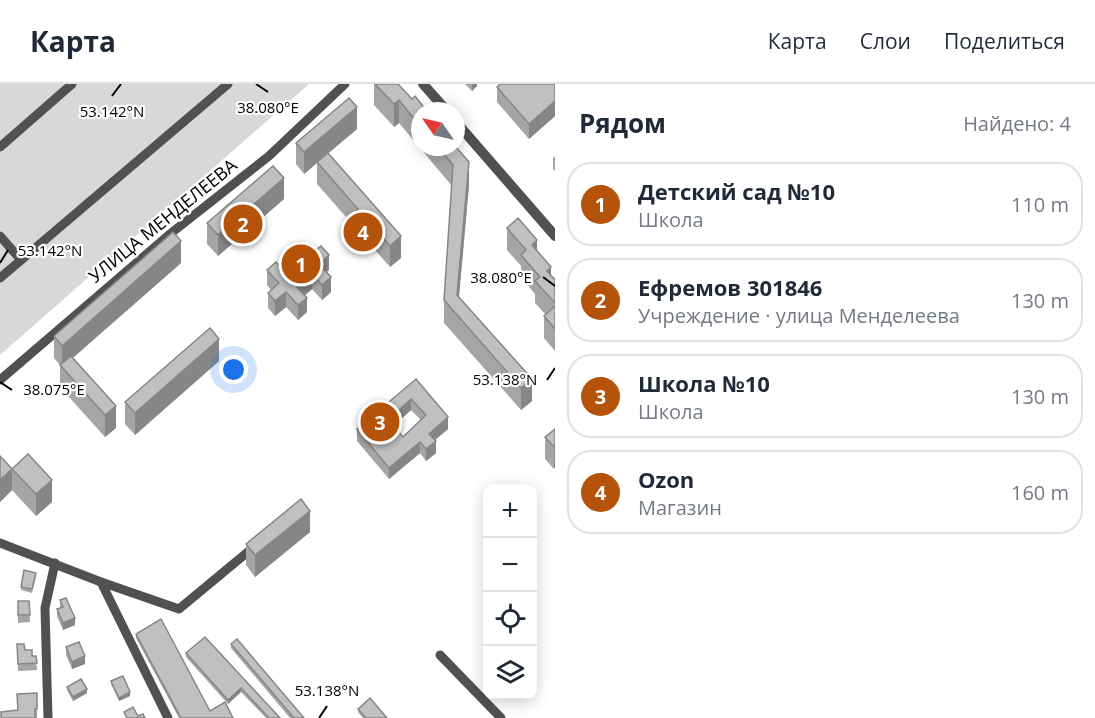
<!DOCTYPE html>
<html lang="ru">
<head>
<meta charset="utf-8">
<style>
  :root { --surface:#fff; --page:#f6f6f7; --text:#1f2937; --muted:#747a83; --line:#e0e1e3; --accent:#b45309 }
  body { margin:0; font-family:"Open Sans",sans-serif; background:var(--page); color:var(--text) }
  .controls { position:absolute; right:18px; bottom:18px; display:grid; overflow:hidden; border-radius:12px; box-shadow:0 3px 15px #0003 }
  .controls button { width:54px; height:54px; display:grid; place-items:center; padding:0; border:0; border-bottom:2px solid var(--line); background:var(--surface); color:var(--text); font:30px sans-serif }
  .compass { position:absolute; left:411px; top:18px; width:54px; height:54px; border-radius:50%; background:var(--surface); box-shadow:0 3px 15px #0003; rotate:304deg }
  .you { position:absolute; left:234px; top:286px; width:21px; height:21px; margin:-15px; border:4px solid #fff; border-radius:50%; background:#1a73e8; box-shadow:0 0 0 9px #1a73e833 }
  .badge { display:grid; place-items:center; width:39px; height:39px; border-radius:50%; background:var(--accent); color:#fff; font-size:20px; font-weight:700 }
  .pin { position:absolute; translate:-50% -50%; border:3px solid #fff; box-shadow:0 2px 6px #0006 }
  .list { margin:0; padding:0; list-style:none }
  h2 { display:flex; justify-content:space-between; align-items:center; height:78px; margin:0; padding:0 24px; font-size:26px }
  h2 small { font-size:20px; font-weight:400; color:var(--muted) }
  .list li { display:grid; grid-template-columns:39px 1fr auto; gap:18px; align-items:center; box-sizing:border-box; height:84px; margin:0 12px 12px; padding:0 12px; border:2px solid var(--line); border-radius:24px }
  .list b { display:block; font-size:22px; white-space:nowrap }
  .list p { margin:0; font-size:20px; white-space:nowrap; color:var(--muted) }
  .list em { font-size:20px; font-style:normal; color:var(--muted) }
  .icon { flex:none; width:33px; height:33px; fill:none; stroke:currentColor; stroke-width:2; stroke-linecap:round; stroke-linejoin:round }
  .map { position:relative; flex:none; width:555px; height:634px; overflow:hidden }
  header { display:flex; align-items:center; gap:36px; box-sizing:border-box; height:84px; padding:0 30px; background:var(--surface); border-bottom:2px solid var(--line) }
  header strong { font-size:28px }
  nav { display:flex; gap:33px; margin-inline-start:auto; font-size:21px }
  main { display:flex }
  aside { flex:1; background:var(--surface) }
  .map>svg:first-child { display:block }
</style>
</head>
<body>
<header>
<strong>Карта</strong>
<nav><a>Карта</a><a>Слои</a><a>Поделиться</a></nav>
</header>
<main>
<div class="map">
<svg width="555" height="634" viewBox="0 0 555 634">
  <rect width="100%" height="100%" fill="#fff"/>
  <polygon fill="#d8d8d8" points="0,0 309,0 0,271"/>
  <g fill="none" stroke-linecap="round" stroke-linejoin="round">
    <g stroke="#515151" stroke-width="9">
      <polyline points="0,63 72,0"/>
      <polyline points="0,152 21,176"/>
      <polyline points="0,194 228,0"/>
      <polyline points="0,296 170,150 269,72 345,0"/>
      <polyline points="0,459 101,498 179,525 255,462"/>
      <polyline points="101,498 168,634"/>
      <polyline points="440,571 501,634"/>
      <polyline points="48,634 45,524 55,479"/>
    </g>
    <g stroke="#515151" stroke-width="10">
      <polyline points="423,0 447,27"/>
      <polyline points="456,38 555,152"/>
    </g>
  </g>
  <g fill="#a5a5a5" fill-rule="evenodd">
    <polygon points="374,0 398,0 420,27 420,63 456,63 469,101 459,213 532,317 521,326 444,239 444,216 452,102 399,39 394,43 374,21"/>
    <polygon points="465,0 477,0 477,2 472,7"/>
    <polygon points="555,0 555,32 529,55 497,18 497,3"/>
    <polygon points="357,45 328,69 401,174 390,183 317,100 317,79 304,90 296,80 296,59"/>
    <polygon points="555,72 555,87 553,85 553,74"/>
    <polygon points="284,115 218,172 207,160 207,139"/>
    <polygon points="507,144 537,166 551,192 555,196 555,267 544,254 544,232 545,230 535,219 535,210 521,193 521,182 507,166"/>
    <polygon points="291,166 311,170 329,186 326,188 331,208 322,216 312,205 305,211 307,228 298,236 286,223 275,232 268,224 268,209 271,206 267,201 267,186 285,188 292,182 291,181"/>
    <polygon points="181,179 73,274 116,344 105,353 60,303 60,281 54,274 54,252"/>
    <polygon points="219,277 135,351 125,340 125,318"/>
    <path d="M 416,295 L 448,345 L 435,356 L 436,369 L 426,377 L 420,369 L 389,395 L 357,357 L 357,345 ZM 411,326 L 421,336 L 403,353 L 393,342 Z"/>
    <polygon points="555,345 554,385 545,375 545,353"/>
    <polygon points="0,372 12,385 52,418 36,432 12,406 0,418"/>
    <polygon points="310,448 255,493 246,481 246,460"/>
    <polygon points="36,493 32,509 21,506 21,503"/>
    <polygon points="60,516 75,541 63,546 57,532 57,525 60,524"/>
    <polygon points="18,517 29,517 30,538 18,539"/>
    <polygon points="136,550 210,627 233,634 179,634 136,554"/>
    <polygon points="205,553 280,634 266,634 241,608 228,620 186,573 186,569"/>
    <polygon points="17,560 32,572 36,572 37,586 18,587"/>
    <polygon points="231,560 304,634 290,634 231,564"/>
    <polygon points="66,563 85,580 72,585 66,571"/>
    <polygon points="111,597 130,612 119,617 111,600"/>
    <polygon points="67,603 87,609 73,617 67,606"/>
    <polygon points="37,625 37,634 1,634 1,628"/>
    <polygon points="358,625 387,634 363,634 358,628"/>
  </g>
  <g fill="#868686">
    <polygon points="472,0 477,0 477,2 472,7"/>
    <polygon points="399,16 399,39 394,43 394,20"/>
    <polygon points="555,17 555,32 529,55 529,40"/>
    <polygon points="357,23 357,45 304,90 304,68"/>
    <polygon points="469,78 469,101 457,233 457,211"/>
    <polygon points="284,94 284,115 218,172 218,151"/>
    <polygon points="401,152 401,174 390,183 390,162"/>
    <polygon points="537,156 537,178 532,161"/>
    <polygon points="181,157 181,179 62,283 62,262"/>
    <polygon points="329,171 329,186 319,194 319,180"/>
    <polygon points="551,183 551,205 547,187"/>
    <polygon points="312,190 312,205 297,218 297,203"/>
    <polygon points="331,193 331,208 322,216 322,201"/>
    <polygon points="286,208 286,223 275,232 275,217"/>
    <polygon points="307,214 307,228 298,236 298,221"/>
    <polygon points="219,255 219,277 135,351 135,329"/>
    <polygon points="532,295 532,317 521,326 521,304"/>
    <polygon points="411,315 411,326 388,347 388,336"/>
    <polygon points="116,322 116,344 105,353 105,331"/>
    <polygon points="448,333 448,345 429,361 429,350"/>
    <polygon points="436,357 436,369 426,377 426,365"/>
    <polygon points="420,358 420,369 389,395 389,384"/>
    <polygon points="555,362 555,383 554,385 554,363"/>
    <polygon points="12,385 12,406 0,418 0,396"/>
    <polygon points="52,396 52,418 36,432 36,410"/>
    <polygon points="310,427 310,448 255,493 255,471"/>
    <polygon points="75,534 75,541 63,546 63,539"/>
    <polygon points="85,572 85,580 72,585 72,578"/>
    <polygon points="241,604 241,608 228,620 228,616"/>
    <polygon points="87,605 87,609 73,617 73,613"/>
    <polygon points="130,608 130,612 119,617 119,614"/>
  </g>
  <g fill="#c0c0c0" stroke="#868686" stroke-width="1.5" fill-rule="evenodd">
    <polygon points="375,0 398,0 412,15 415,12 427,27 420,27 420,42 399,16 394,20"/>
    <polygon points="500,0 555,0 555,17 529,40 497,3"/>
    <polygon points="349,14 357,23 304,68 296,59"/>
    <polygon points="438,63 456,63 469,78 457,211 532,295 521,304 444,216 453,81"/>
    <polygon points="328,69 401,152 390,162 317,78"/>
    <polygon points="273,82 284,94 218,151 207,139"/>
    <polygon points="518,134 537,156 532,161 551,183 547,187 555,196 555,219 535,197 540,193 521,171 526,166 507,144"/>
    <polygon points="173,148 181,157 62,262 54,252"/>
    <polygon points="300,158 311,170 321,162 329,171 319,180 331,193 322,201 312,190 297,203 307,214 298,221 286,208 275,217 268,209 279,199 267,186 276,178 285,188 299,176 291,166"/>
    <polygon points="555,222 555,245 544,232"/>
    <polygon points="210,244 219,255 135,329 125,318"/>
    <polygon points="71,272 116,322 105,331 60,281"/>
    <path d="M 416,295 L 448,333 L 429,350 L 436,357 L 426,365 L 420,358 L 389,384 L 357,345 ZM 411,315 L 426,331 L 403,353 L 388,336 Z"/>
    <polygon points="555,345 555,362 554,363 545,353"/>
    <polygon points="28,370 52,396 36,410 12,385"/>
    <polygon points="0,372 12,385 0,396"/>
    <polygon points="301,415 310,427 255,471 246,460"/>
    <polygon points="24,486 36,489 32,505 21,503"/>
    <polygon points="66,514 75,534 63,539 57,525 63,523 60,516"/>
    <polygon points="18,517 29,517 30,531 18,531"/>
    <polygon points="161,535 210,627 225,618 233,634 181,634 136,550"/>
    <polygon points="205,553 280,634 269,634 241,604 228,616 186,569"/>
    <polygon points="237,555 304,634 294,634 231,560"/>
    <polygon points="79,558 85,572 72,578 66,563"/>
    <polygon points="17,560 24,560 25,566 32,566 32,572 36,572 37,579 18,580"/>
    <polygon points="123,592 130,608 119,614 111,597"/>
    <polygon points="81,595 87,605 73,613 67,603"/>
    <polygon points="37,609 37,625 35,625 35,634 1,634 1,628 18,626 17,610"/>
    <polygon points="370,614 387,634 366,634 358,625"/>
    <polygon points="133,623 138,632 143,630 145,634 127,634 124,628"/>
  </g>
  <path fill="none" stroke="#000" stroke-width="2" d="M 256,0 L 268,8M 112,12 L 121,0M 0,179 L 8,166M 543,193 L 555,202M 547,296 L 555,284M 0,298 L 12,306M 319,634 L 327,622"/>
  <g text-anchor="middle" stroke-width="4.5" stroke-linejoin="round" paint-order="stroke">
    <g font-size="18" fill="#000" stroke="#fff">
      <text transform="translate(163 137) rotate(-39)" y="6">УЛИЦА МЕНДЕЛЕЕВА</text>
    </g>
  </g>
  <g font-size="15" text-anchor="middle" fill="#000" stroke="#fff" stroke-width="4.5" stroke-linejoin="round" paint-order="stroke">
    <text x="268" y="29">38.080°E</text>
    <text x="112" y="33">53.142°N</text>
    <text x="50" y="172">53.142°N</text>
    <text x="501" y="199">38.080°E</text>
    <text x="505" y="301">53.138°N</text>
    <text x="54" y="311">38.075°E</text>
    <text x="327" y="612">53.138°N</text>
  </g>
</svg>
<div class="controls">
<button>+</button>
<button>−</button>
<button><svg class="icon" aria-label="locate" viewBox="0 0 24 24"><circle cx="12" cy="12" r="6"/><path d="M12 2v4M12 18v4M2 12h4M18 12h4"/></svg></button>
<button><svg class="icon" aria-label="layers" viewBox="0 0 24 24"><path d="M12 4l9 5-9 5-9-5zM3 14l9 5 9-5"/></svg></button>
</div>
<svg class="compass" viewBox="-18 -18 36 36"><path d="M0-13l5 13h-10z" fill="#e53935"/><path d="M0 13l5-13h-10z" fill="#747a83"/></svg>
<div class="you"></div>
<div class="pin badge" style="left:301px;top:180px">1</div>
<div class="pin badge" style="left:243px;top:140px">2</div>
<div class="pin badge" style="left:380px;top:338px">3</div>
<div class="pin badge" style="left:363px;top:148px">4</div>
</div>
<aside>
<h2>Рядом<small>Найдено: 4</small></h2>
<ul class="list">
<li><span class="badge">1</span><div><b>Детский сад №10</b><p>Школа</p></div><em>110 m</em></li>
<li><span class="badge">2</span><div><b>Ефремов 301846</b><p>Учреждение · улица Менделеева</p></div><em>130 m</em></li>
<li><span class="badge">3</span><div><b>Школа №10</b><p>Школа</p></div><em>130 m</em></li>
<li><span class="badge">4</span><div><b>Ozon</b><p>Магазин</p></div><em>160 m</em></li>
</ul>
</aside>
</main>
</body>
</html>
